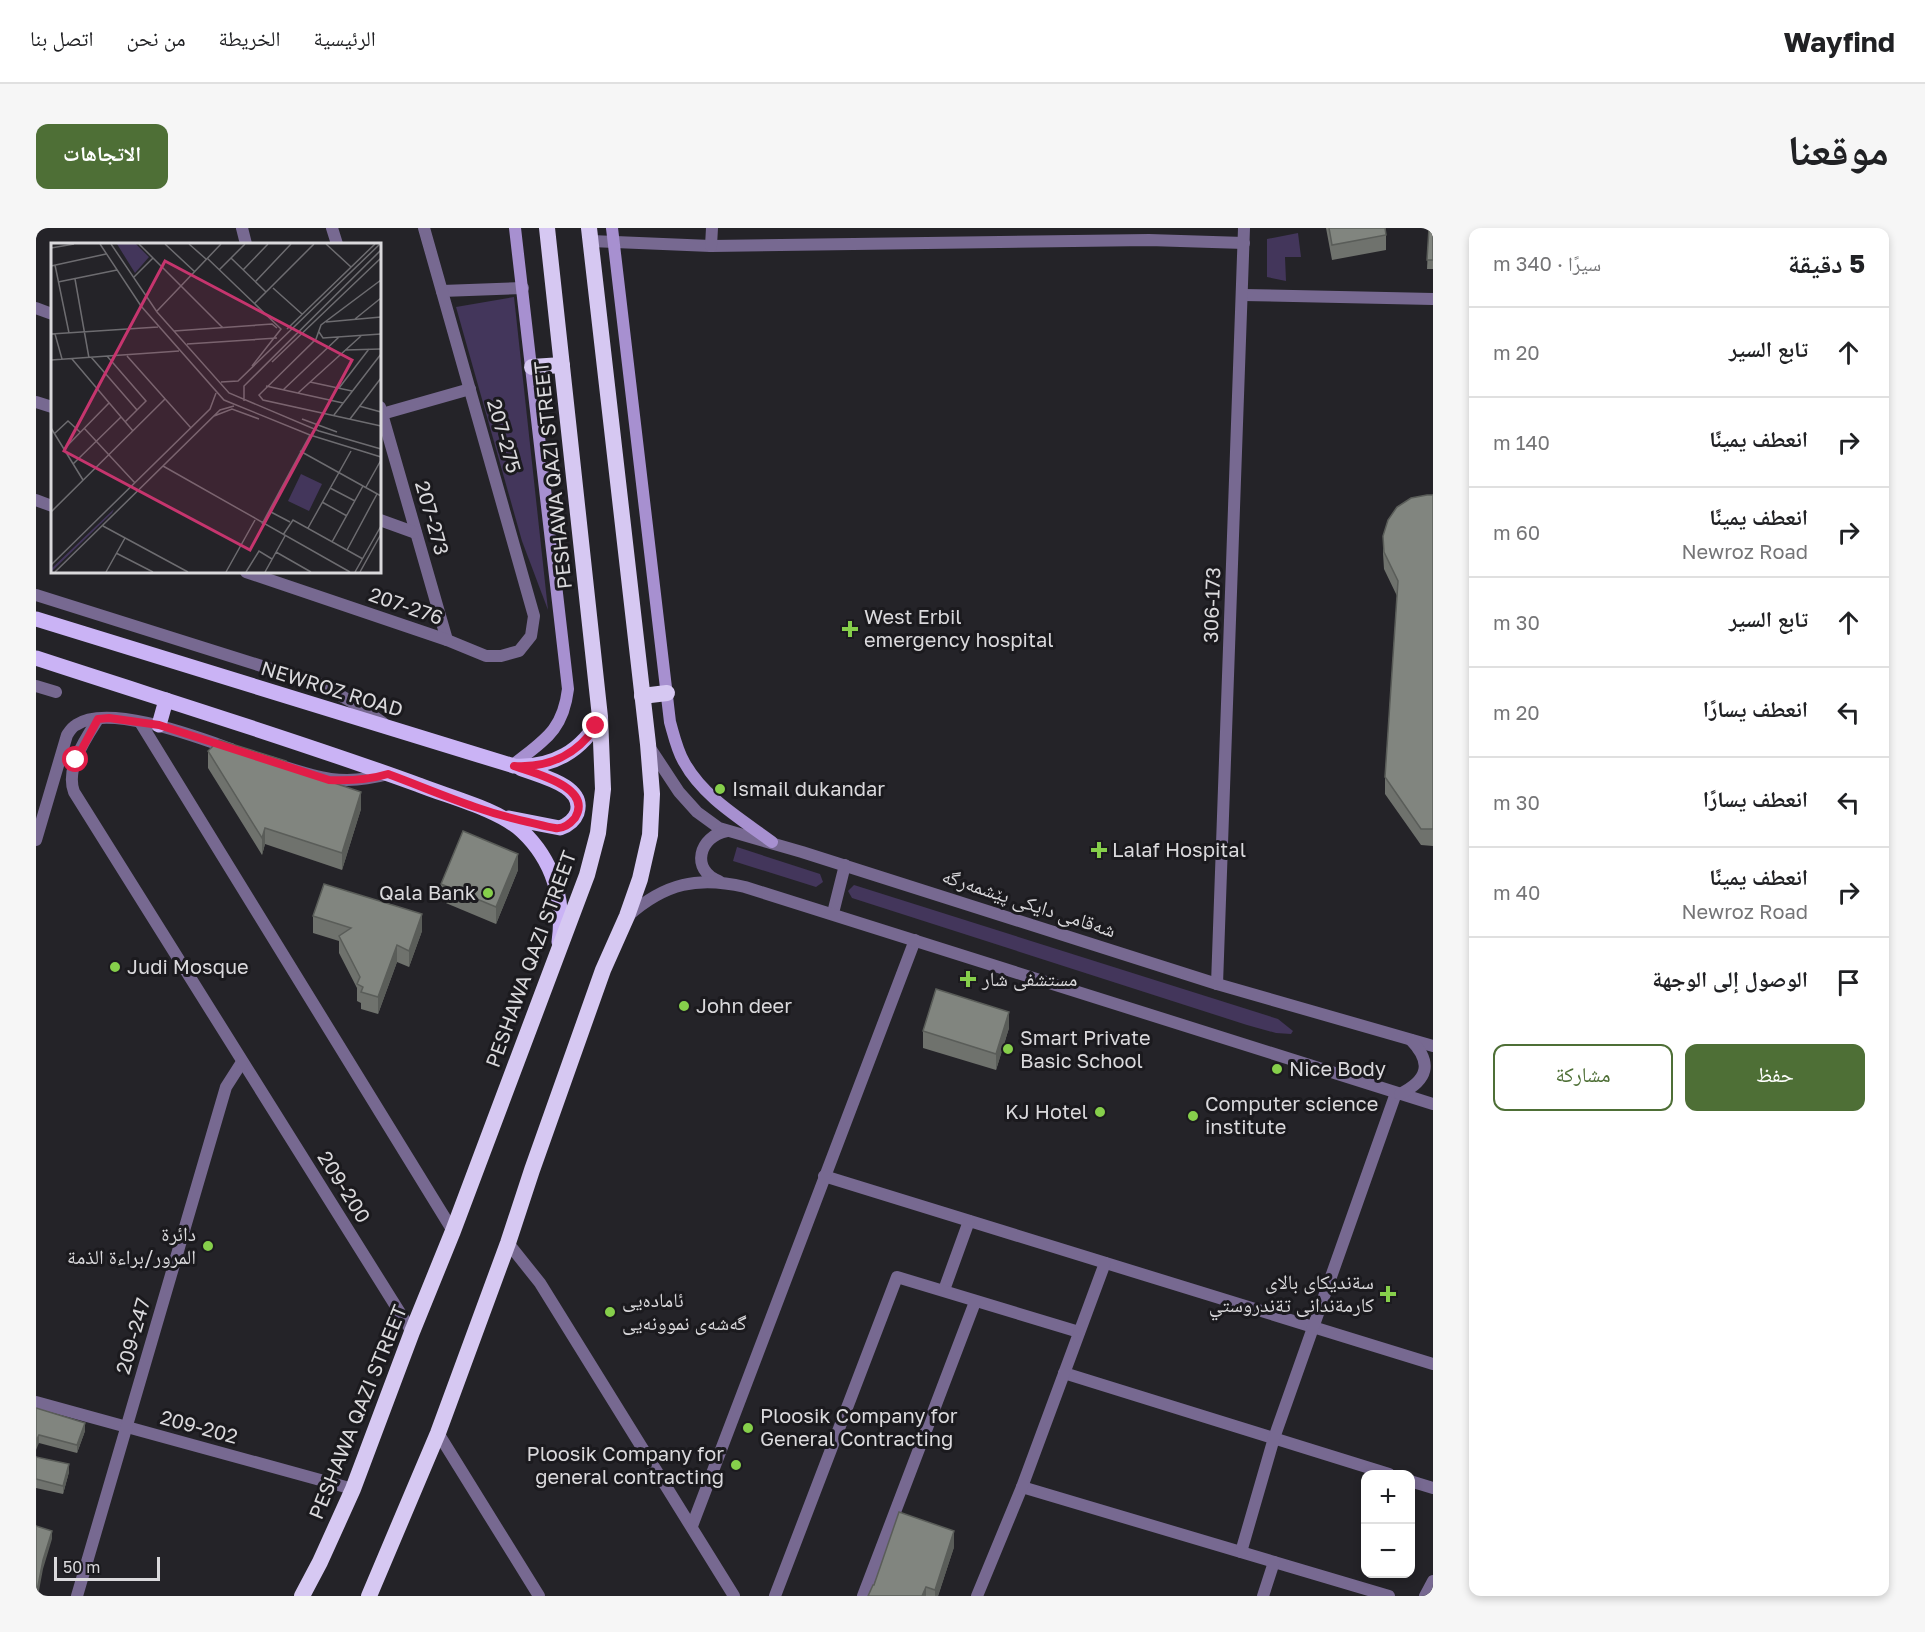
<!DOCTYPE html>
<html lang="ar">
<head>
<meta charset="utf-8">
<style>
  :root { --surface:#fff; --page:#f6f6f6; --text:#202124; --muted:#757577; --line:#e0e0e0; --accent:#4e6f36 }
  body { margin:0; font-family:"Golos Text","Noto Naskh Arabic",sans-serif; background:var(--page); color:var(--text); direction:rtl }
  .controls { position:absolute; right:18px; bottom:18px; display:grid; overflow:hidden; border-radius:12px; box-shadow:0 3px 9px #0003 }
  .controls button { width:54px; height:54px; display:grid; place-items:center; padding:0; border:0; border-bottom:2px solid var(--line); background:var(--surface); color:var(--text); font:30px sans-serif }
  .scale { position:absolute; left:18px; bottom:15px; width:106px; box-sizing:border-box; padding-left:6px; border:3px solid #dad9dc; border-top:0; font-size:16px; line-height:21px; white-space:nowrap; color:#dad9dc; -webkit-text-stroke:4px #1b1a1e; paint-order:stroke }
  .stop { position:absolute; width:18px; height:18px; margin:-14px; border:4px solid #e11d48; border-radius:50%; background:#fff }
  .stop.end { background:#e11d48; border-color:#fff; box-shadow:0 2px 6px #0008 }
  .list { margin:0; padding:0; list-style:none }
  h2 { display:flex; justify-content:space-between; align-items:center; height:78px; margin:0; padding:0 24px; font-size:26px }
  h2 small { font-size:20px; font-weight:400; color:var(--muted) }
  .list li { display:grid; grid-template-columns:39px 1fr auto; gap:18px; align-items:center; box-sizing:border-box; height:90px; padding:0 24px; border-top:2px solid var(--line) }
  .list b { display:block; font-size:22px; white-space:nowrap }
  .list p { margin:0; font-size:20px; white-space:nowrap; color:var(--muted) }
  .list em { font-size:20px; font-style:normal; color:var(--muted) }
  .actions { display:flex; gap:12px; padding:18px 24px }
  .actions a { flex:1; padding:14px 0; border:2px solid var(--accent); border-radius:12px; text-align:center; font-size:21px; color:var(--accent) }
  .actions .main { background:var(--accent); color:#fff }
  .icon { flex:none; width:33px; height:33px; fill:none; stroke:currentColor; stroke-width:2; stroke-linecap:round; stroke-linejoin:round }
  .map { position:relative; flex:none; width:1397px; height:1368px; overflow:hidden; direction:ltr; border-radius:12px }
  header { display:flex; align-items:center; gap:36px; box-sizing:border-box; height:84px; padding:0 30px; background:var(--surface); border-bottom:2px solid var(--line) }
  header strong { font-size:28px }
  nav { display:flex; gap:33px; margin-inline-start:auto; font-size:21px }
  .intro { display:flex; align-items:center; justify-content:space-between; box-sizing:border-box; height:144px; padding:0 36px }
  h1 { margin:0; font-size:42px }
  .button { padding:15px 27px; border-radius:12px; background:var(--accent); color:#fff; font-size:21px; font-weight:700 }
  main { display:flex; gap:36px; padding:0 36px }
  aside { flex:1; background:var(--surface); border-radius:12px; box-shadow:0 3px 9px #0003 }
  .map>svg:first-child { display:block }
</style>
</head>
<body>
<header>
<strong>Wayfind</strong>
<nav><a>الرئيسية</a><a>الخريطة</a><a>من نحن</a><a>اتصل بنا</a></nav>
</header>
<div class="intro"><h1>موقعنا</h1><a class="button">الاتجاهات</a></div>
<main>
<aside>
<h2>5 دقيقة<small>سيرًا · 340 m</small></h2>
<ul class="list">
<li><svg class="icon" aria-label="ahead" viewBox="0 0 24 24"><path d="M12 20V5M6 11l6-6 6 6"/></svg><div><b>تابع السير</b></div><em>20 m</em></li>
<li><svg class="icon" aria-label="right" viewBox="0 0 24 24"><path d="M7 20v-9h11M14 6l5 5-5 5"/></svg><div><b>انعطف يمينًا</b></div><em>140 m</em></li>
<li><svg class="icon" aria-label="right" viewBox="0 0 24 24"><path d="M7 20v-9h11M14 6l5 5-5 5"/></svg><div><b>انعطف يمينًا</b><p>Newroz Road</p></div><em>60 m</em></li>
<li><svg class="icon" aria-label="ahead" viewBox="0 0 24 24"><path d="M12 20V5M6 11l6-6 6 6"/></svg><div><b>تابع السير</b></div><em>30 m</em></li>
<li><svg class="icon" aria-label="left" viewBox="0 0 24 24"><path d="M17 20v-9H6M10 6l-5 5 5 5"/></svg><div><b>انعطف يسارًا</b></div><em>20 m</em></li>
<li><svg class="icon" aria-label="left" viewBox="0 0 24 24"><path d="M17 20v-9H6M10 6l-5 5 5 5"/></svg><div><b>انعطف يسارًا</b></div><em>30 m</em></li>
<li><svg class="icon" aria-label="right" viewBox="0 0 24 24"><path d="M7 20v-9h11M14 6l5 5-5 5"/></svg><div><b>انعطف يمينًا</b><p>Newroz Road</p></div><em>40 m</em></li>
<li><svg class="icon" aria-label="arrive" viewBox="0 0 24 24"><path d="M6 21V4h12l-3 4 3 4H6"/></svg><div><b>الوصول إلى الوجهة</b></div></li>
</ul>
<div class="actions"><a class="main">حفظ</a><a>مشاركة</a></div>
</aside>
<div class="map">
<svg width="1397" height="1368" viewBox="0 0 1397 1368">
  <rect width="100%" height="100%" fill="#242328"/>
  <g fill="#43365b">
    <polygon points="1262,5 1265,29 1249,29 1250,53 1231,49 1231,11"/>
    <polygon points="478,69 512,382 486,313 420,79"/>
    <polygon points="701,619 784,646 787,654 780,659 697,633"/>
    <polygon points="818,657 1217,783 1242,791 1257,803 1255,806 1240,805 1211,797 816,670 812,663"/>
  </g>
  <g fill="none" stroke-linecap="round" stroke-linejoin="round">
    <g stroke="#776991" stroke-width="12">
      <polyline points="206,0 210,16"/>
      <polyline points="296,0 301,16"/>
      <polyline points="555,13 675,18 1113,12 1208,15"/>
      <polyline points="675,18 676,0"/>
      <polyline points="406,63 487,60"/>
      <polyline points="1207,67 1397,71"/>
      <polyline points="0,80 16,86"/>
      <polyline points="0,174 16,179"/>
      <polyline points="344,179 411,412"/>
      <polyline points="346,186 434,161"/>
      <polyline points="0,272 16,278"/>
      <polyline points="344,292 380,305"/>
      <polyline points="210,344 411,412 450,428 465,428 483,423 495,408 498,388 388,0"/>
      <polyline points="0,367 286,457 323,478 347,495"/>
      <polyline points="0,458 20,464"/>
      <path d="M 62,491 C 50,510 29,540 38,564 L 376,1104"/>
      <polyline points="104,494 417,1003"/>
      <path d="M 234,534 C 279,549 305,559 352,546"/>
      <path d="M 0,612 L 31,507 C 33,504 36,499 40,497 C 72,475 161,509 195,521"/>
      <polyline points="1181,756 1208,0"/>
      <polyline points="788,948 1397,1136"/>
      <polyline points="472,1015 504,1055 698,1368"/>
      <polyline points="908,1062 933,993"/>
      <polyline points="1028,1145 1353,1246"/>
      <polyline points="0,1174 317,1261"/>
      <polyline points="402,1205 503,1368"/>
      <polyline points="1374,1253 1397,1260"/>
      <polyline points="986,1259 1353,1368"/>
      <polyline points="656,1298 879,712"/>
      <polyline points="1205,1324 1238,1210 1360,865"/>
      <polyline points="41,1368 190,859 206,834"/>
      <polyline points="739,1368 861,1049 1043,1104"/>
      <polyline points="827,1368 939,1074"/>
      <polyline points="941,1368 986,1259 1069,1035"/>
      <polyline points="1227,1368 1238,1334"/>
      <polyline points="1389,1368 1397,1353"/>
    </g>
    <g stroke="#776991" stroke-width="12">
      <polyline points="614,520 643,564 661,584 683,600 766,624 1181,756 1397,818"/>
      <path d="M 683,653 C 654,642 663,608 691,603"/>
      <polyline points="797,685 809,637"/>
      <path d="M 592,688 C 629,655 662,648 709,659 L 1397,876"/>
      <path d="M 1364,866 C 1392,852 1397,835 1375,812"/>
    </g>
    <g stroke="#a790d0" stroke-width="12">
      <path d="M 576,0 L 634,494 C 638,508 641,522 648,534 C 667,569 705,591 736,614"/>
      <path d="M 477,537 C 508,512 527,503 532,461 L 479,0"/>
    </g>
    <g stroke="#cab3f5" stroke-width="15">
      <path d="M 0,391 L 478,538 C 516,540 547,523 564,489"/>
      <path d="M 0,430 C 128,472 257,511 383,557 C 413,569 462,581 486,603 C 517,632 529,672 523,714"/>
      <polyline points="123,497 130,472"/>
      <path d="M 473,590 L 524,600 C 532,597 538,593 541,585 C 550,557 503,548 484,540"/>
    </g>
    <g stroke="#d6c8f2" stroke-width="16">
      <polyline points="496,139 526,137"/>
      <polyline points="606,468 631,465"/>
      <polyline points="266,1368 284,1334 317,1261 376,1104 417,1003 551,647 562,605 567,561 564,489 511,0"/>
      <polyline points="333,1368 402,1205 472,1015 496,942 567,742 591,688 604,651 614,607 616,566 612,516 553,0"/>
    </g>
  </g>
  <g fill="#6f726d">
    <polygon points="1290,0 1349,0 1350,7 1350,22 1296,32"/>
    <polygon points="1393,0 1397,0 1397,41 1391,41"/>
    <polygon points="1397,267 1397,618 1385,617 1349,566 1349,549 1361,368 1348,341 1347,325 1347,308"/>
    <polygon points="172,523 250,539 325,581 306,642 229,616 226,627 172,540"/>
    <polygon points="482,642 460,696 405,673 405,656"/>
    <polygon points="277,688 386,703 373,739 361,734 342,786 325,781 325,775 321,773 321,760 303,725 303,713 277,705"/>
    <polygon points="973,800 960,842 887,820 887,803"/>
    <polygon points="0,1180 49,1203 41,1225 3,1215"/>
    <polygon points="0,1229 33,1244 27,1266 0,1260"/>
    <polygon points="918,1319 902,1368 832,1368 838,1357"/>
  </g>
  <g fill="#5a5d59">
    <polygon points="325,564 325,581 306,642 306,625"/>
    <polygon points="229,600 229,616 226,627 226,610"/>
    <polygon points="482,626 482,642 460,696 460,679"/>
    <polygon points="386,686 386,703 373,739 373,723"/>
    <polygon points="361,717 361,734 342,786 342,769"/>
    <polygon points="973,784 973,800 960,842 960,826"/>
    <polygon points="49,1195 49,1203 41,1225 41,1217"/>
    <polygon points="3,1207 3,1215 0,1222 0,1213"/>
    <polygon points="33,1236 33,1244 27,1266 27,1258"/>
    <polygon points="16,1303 16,1311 7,1341 2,1368 0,1368 7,1332"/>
    <polygon points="918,1303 918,1319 902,1368 899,1368 899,1362"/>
    <polygon points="890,1359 890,1368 886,1368"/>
  </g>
  <g fill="#81857f" stroke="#5a5d59" stroke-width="1.5">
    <polygon points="1293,0 1349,0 1350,7 1296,17"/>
    <polygon points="1393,0 1397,0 1397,32 1391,32"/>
    <polygon points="1391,267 1397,267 1397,601 1385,601 1349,549 1362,353 1348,324 1347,308 1352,292 1361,279 1375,270"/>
    <polygon points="183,512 250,533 248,538 325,564 306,625 229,600 226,610 172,523"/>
    <polygon points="427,603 482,626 460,679 405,656"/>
    <polygon points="288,656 386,686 373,723 361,717 342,769 325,764 327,759 321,756 324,749 303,708 315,700 277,688"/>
    <polygon points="900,761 973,784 960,826 887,803"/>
    <polygon points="0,1180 49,1195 41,1217 3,1207 0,1213"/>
    <polygon points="0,1229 33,1236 27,1258 0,1251"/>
    <polygon points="863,1284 918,1303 899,1362 890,1359 886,1368 832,1368 837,1357 838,1357"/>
    <polygon points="0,1298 16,1303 7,1332 0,1368"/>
  </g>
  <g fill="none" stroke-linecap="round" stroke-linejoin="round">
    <path stroke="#e11d48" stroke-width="8" d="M 40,532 L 62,491 L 73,490 L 123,497 L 293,552 C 314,553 332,552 352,546 C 398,563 444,584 492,594 C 501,596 510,599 519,600 C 527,601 534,596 539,590 C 558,559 497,545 478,538 C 512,540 541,527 560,498"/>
  </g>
  <g fill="#86cf4b" stroke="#1b1a1e" stroke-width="2">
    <path d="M811 392h6v6h6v6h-6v6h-6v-6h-6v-6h6z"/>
    <circle cx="684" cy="561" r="6"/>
    <path d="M1060 613h6v6h6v6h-6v6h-6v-6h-6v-6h6z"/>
    <circle cx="452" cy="665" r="6"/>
    <circle cx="79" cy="739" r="6"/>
    <path d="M929 742h6v6h6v6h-6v6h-6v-6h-6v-6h6z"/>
    <circle cx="648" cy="778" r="6"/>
    <circle cx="972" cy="821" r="6"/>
    <circle cx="1241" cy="841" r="6"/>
    <circle cx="1064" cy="884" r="6"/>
    <circle cx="1157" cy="888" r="6"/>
    <circle cx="172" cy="1018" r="6"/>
    <path d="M1349 1057h6v6h6v6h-6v6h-6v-6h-6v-6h6z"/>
    <circle cx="574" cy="1084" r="6"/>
    <circle cx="712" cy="1200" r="6"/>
    <circle cx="700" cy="1237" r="6"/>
  </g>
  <g text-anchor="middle" stroke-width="6" stroke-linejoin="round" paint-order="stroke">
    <g font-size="20" fill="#dad9dc" stroke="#1b1a1e">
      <text transform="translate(468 208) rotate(74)" y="7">207-275</text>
      <text transform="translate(517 247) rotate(-96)" y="7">PESHAWA QAZI STREET</text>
      <text transform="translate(396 290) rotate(74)" y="7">207-273</text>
      <text transform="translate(1176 377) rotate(-88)" y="7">306-173</text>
      <text transform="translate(370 378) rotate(19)" y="7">207-276</text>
      <text transform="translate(296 461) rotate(17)" y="7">NEWROZ ROAD</text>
      <text transform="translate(993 675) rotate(18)" y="7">شەقامی دایکی پێشمەرگە</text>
      <text transform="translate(495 731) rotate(-70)" y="7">PESHAWA QAZI STREET</text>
      <text transform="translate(308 959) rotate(58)" y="7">209-200</text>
      <text transform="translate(97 1108) rotate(-74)" y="7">209-247</text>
      <text transform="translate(322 1184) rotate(-68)" y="7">PESHAWA QAZI STREET</text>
      <text transform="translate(163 1199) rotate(15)" y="7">209-202</text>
    </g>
    <g font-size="20" fill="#dad9dc" stroke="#1b1a1e" text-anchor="start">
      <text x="828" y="396">West Erbil<tspan x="828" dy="23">emergency hospital</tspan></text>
      <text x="696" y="568">Ismail dukandar</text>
      <text x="1076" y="629">Lalaf Hospital</text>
      <text x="440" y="672" text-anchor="end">Qala Bank</text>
      <text x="91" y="746">Judi Mosque</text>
      <text x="946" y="758">مستشفى شار</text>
      <text x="660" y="785">John deer</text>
      <text x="984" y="817">Smart Private<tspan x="984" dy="23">Basic School</tspan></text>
      <text x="1253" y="848">Nice Body</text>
      <text x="1169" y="883">Computer science<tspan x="1169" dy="23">institute</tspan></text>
      <text x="1052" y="891" text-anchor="end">KJ Hotel</text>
      <text x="160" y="1013" text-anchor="end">دائرة<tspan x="160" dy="23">المرور/براءة الذمة</tspan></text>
      <text x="1338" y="1061" text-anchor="end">سةنديكاى بالاى<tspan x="1338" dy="23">كارمةندانى تةندروستي</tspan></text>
      <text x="586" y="1079">ئامادەیی<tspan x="586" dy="23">گەشەی نموونەیی</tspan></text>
      <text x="724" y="1195">Ploosik Company for<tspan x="724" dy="23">General Contracting</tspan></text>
      <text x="688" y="1233" text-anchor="end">Ploosik Company for<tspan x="688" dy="23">general contracting</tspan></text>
    </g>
  </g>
  <g transform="translate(15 15)">
    <rect width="330" height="330" fill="#242328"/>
    <path d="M 66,1 L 85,1 L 98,14 L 84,30 ZM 250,231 L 271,241 L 258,268 L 237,258 ZM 63,266 L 61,270 L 0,329 L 0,326 Z" fill="#43365b"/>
    <path fill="none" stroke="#6d6c70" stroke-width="1.5" d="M 49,1 L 90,63 L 173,157 L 259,192 L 330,214M 60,1 L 106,69 L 178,150 L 268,188 L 330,206M 88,1 L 172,85M 114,1 L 144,29M 138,1 L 155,16M 275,1 L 300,24M 0,5 L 23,1M 156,15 L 230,86 L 201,123M 180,15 L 215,49M 4,22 L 18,90M 0,23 L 55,11M 168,27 L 194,1M 192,27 L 217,1M 83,34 L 102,15M 24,36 L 38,115M 330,37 L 270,82 L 265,96 L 208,152 L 212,157 L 330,183M 205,38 L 240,1M 7,39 L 66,27M 222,45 L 251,71M 204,60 L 263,1M 106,68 L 170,1M 304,76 L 330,55M 275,79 L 330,74M 236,86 L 324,1M 123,88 L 221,81 L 226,85M 268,89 L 272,95 L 330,91M 0,91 L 107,84M 4,91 L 11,116M 136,101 L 226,95M 294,107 L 330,106M 56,113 L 95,158 L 74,179M 76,113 L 140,185M 40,114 L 86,167M 21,116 L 82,188M 0,117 L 128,108M 221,119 L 330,15M 170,139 L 187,138 L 329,1M 259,139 L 301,148M 215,143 L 292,160M 288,145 L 318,106M 232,147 L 288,94M 247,150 L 310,93M 193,158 L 193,143 L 330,7M 308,163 L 330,169M 283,172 L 330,111M 163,173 L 181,166 L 208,176M 251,176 L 286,189M 299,176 L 330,135M 0,185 L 32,237M 33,185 L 84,240M 3,191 L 17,178 L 29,189M 13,206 L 58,160M 249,208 L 330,253M 22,221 L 70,174M 112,223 L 299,329M 315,244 L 330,217M 279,245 L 304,258M 271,259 L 296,273M 218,268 L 239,279M 0,269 L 114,156M 211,281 L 259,192M 52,283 L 137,329M 257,285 L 300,208M 232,292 L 242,277 L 312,316M 281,299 L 312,243M 296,307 L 326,251M 225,309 L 260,329M 65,310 L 102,329M 0,322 L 159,166 L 165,150M 4,329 L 169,167 L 183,163M 55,329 L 74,295M 175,329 L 204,277M 195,329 L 208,308 L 221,316M 214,329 L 234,293M 304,329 L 330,283M 309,329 L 330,291"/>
    <path fill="#c6356e" fill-opacity="0.15" stroke="#c6356e" stroke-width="3" d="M 114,18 L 301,117 L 199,307 L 13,208 Z"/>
    <rect width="330" height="330" fill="none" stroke="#dad9dc" stroke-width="3"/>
  </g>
</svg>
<div class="controls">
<button>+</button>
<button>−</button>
</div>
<div class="scale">50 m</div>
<div class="stop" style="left:40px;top:532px"></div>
<div class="stop end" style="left:560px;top:498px"></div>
</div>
</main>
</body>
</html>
